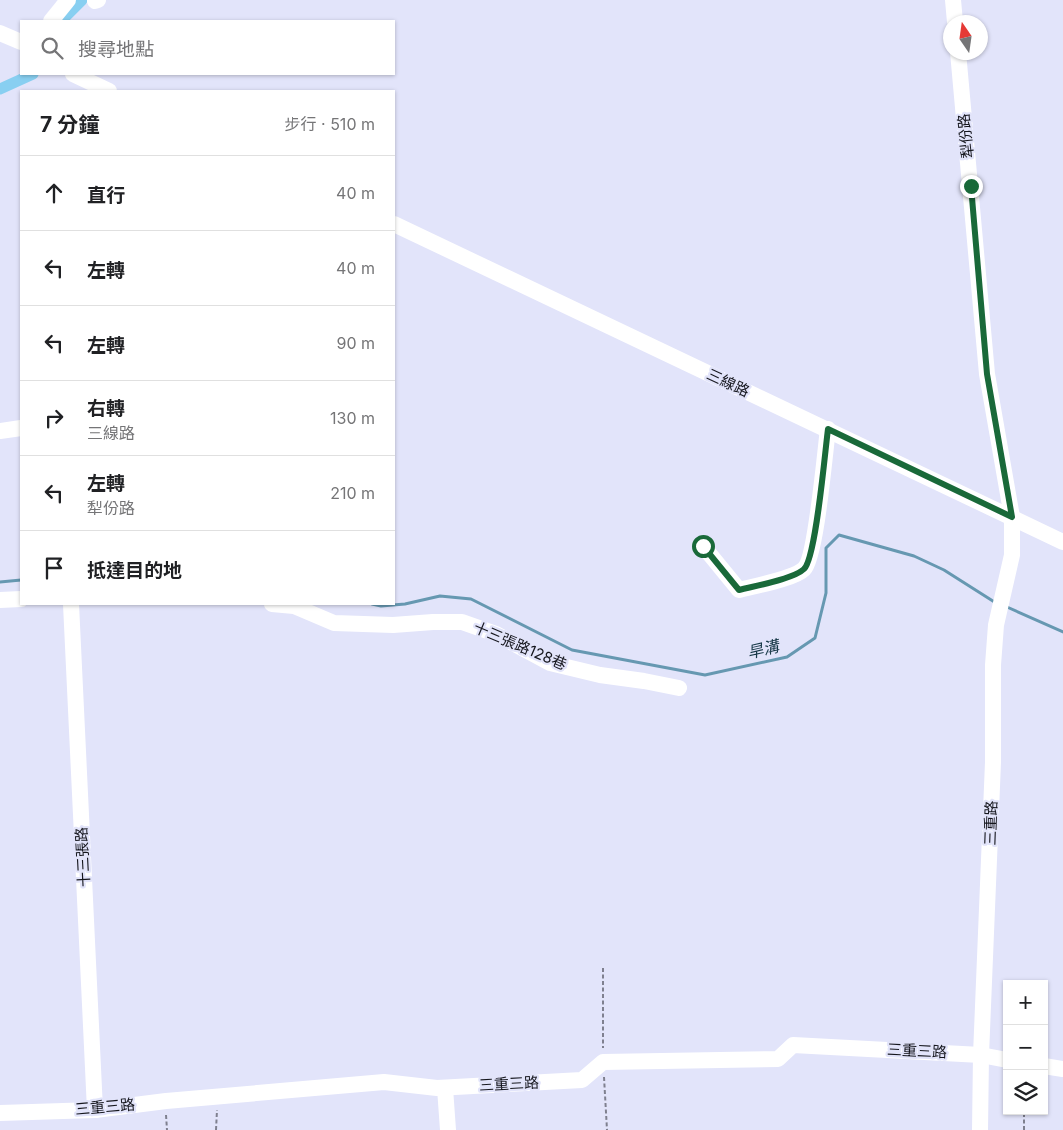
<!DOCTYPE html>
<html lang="zh-TW">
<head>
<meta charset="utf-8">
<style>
  :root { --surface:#fff; --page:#f2f2f2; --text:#202124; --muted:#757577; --line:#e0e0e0 }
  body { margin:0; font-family:Inter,"Noto Sans TC",sans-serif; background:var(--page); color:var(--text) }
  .controls { position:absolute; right:15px; bottom:15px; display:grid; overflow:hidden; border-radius:0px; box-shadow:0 1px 4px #0004 }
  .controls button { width:45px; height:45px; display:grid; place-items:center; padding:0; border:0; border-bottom:1px solid var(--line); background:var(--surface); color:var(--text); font:25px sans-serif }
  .compass { position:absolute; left:943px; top:15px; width:45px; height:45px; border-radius:50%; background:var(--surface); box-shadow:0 1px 4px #0004; rotate:347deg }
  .stop { position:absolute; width:15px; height:15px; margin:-11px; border:4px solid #196939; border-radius:50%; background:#fff }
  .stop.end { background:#196939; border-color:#fff; box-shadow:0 1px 5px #0008 }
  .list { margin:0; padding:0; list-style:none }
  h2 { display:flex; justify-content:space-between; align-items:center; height:65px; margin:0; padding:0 20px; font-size:21px }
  h2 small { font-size:16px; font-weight:400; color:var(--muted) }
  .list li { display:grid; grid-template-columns:32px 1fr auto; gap:15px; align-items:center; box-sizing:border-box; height:75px; padding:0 20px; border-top:1px solid var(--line) }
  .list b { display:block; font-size:19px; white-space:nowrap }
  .list p { margin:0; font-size:16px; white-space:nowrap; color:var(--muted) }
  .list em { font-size:16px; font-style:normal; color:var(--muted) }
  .icon { flex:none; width:28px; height:28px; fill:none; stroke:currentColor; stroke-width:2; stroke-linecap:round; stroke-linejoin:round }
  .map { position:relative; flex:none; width:1063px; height:1130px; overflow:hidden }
  .search { position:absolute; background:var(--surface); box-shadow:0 1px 4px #0004; left:20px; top:20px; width:375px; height:55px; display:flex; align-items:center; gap:12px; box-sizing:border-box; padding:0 18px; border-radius:0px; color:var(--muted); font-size:19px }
  .panel { position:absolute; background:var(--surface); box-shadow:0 1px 4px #0004; left:20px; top:90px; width:375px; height:515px; border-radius:0px }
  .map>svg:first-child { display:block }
</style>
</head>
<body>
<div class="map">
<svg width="1063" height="1130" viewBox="0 0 1063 1130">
  <rect width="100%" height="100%" fill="#e2e4fa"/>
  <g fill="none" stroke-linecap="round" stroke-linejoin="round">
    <g stroke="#6698b1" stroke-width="3">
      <polyline points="0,582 21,580"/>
      <polyline points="372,604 381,606 405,604 440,596 471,599 572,650 705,675 787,657 815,638 826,593 826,548 839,535 914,556 944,570 996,603"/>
      <polyline points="1007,607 1063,632"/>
    </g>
    <g stroke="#88cff1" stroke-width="11">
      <polyline points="61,21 82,0"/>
      <polyline points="0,89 33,74"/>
    </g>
    <g stroke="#7f808f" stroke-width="2" stroke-dasharray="4 2.5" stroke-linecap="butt">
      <polyline points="603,968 603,1048"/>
      <polyline points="604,1077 607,1130"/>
      <polyline points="166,1115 167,1130"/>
      <polyline points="216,1130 217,1110"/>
      <polyline points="1024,1130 1024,1111"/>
    </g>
    <g stroke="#fff" stroke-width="16">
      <polyline points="953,0 955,22"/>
      <polyline points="95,1 98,0"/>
      <polyline points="51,21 68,0"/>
      <polyline points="0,33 21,42"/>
      <polyline points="958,52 987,374 1012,517 1012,555 996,625 993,665 993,762 981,1055 980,1130"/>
      <polyline points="73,74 109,91"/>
      <polyline points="394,224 1063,542"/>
      <polyline points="0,431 21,428"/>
      <path d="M 703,546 L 739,590 C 754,586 794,579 804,569 C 816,558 825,451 828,429"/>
      <polyline points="0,600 21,599"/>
      <polyline points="71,604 95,1110"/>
      <polyline points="272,604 294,606 334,623 393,625 433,622 462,622 496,634 550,663 600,675 644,681 679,688"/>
      <polyline points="1044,1066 1063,1069"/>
      <polyline points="445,1088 448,1130"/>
      <polyline points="0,1113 95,1110 166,1101 384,1082 437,1088 582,1080 603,1062 778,1059 793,1045 981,1055 1007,1060"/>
    </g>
  </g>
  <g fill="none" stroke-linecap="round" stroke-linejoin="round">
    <path stroke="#196939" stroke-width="6" d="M 703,546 L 739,590 C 754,586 794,579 804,569 C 816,558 825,451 828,429 L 1012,517 L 987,374 L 971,186"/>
  </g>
  <g text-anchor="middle" stroke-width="4.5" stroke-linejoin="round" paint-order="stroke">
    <g font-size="15" fill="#15161d" stroke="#e2e4fa">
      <text transform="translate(966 136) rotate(-96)" y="5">犁份路</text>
      <text transform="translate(728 383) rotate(25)" y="5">三線路</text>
      <text transform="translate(520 646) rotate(23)" y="5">十三張路128巷</text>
      <text transform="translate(991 823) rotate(-88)" y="5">三重路</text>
      <text transform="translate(83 857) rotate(-93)" y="5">十三張路</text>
      <text transform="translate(917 1051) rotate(3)" y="5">三重三路</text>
      <text transform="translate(509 1084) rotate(-3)" y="5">三重三路</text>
      <text transform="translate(105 1107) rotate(-5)" y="5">三重三路</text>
    </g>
    <g font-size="16" font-style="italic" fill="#173847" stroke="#e2e4fa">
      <text transform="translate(763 649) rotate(-13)" y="6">旱溝</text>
    </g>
  </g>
</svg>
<div class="controls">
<button>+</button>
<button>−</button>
<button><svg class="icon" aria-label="layers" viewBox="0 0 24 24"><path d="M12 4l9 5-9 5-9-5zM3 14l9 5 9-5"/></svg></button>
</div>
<svg class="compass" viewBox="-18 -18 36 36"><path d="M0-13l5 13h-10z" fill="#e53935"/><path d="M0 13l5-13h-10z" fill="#757577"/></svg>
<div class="stop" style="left:703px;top:546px"></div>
<div class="stop end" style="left:971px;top:186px"></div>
<div class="search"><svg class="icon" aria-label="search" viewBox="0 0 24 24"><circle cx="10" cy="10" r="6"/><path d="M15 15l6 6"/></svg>搜尋地點</div>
<section class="panel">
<h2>7 分鐘<small>步行 · 510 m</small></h2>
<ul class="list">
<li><svg class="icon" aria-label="ahead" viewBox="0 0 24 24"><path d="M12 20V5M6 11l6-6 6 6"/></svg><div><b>直行</b></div><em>40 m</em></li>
<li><svg class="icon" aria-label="left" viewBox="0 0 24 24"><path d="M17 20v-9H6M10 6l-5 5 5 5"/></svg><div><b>左轉</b></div><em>40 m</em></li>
<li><svg class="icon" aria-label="left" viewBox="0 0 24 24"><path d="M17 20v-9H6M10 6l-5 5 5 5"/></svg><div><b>左轉</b></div><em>90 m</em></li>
<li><svg class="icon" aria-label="right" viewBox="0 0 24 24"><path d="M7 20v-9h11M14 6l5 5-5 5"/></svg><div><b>右轉</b><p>三線路</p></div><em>130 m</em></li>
<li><svg class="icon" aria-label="left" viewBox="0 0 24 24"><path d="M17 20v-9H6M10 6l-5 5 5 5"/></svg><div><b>左轉</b><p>犁份路</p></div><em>210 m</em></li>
<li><svg class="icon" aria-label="arrive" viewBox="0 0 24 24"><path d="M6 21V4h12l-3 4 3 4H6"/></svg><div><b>抵達目的地</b></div></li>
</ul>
</section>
</div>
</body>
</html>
